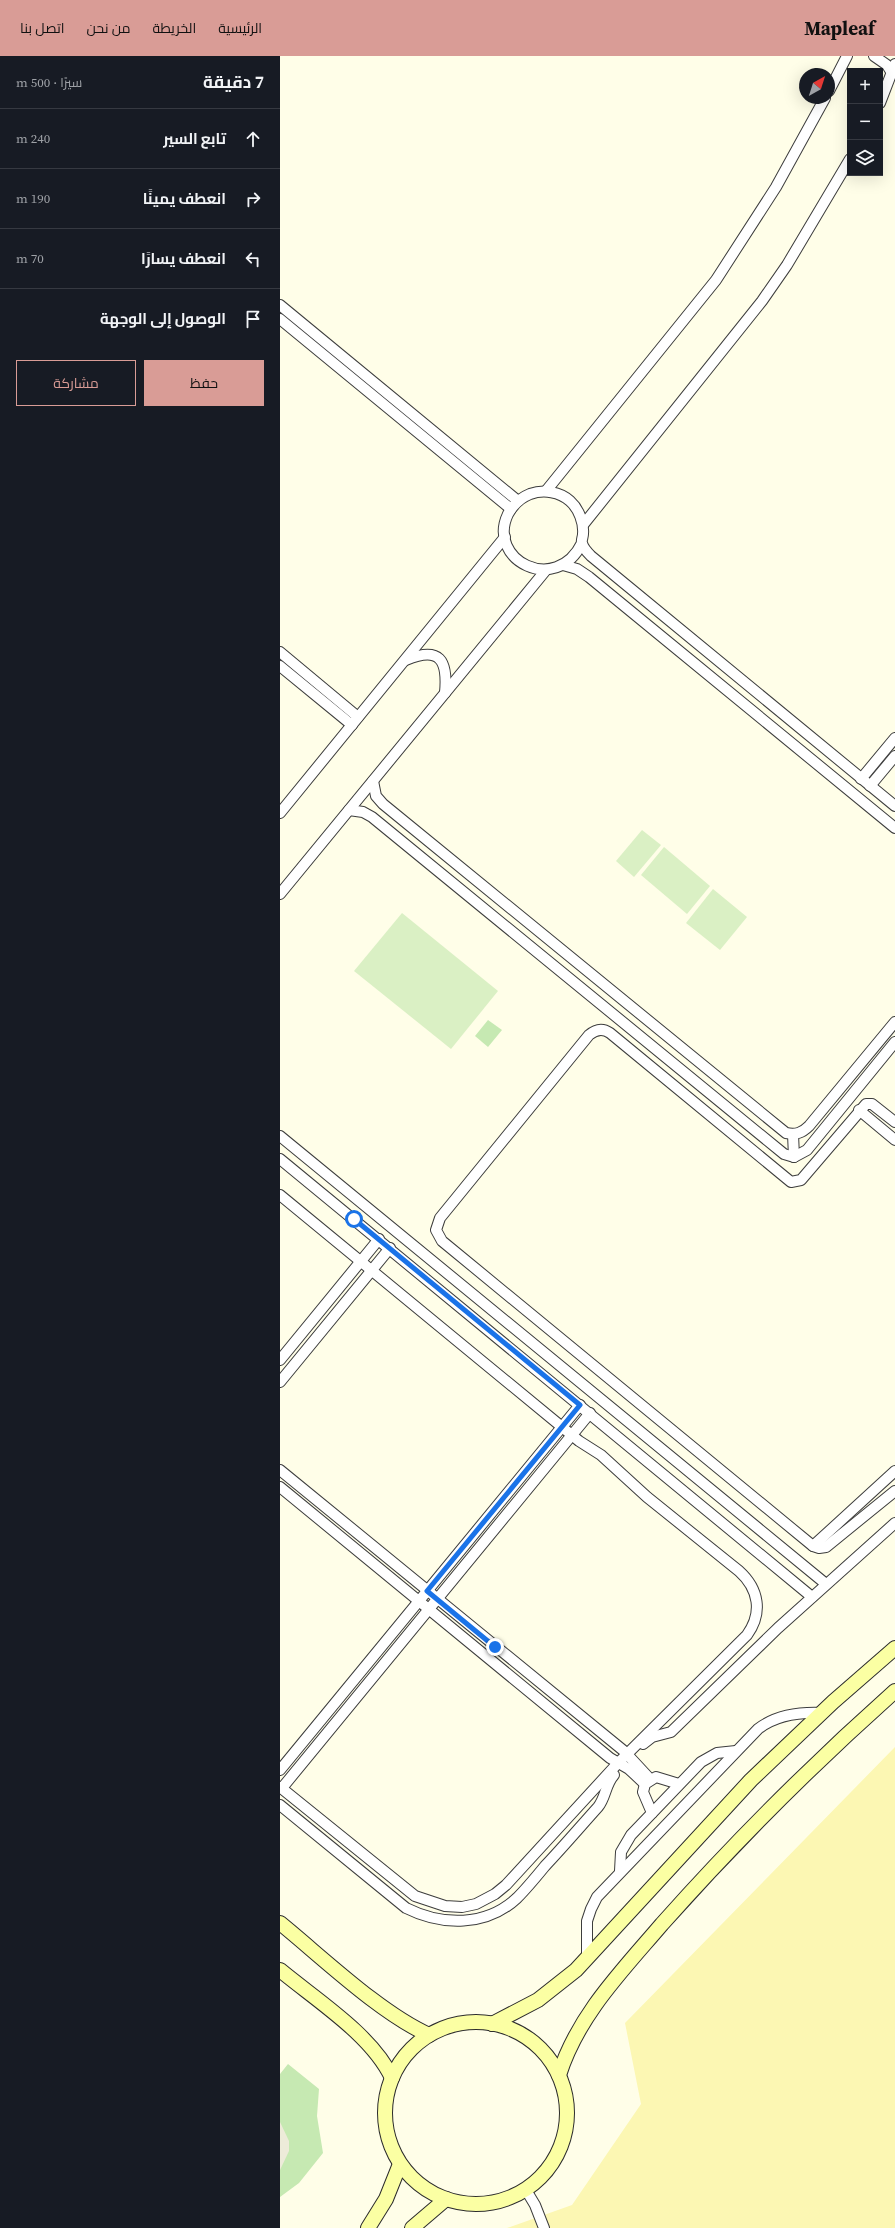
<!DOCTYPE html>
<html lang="ar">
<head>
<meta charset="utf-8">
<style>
  :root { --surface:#171b24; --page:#242831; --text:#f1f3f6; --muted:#9ea1a6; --line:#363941; --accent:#d99c96 }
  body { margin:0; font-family:"Source Serif 4",Cairo,serif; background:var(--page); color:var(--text); direction:rtl }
  .controls { position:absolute; right:12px; top:12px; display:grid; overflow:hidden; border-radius:0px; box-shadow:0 4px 16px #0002 }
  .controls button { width:36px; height:36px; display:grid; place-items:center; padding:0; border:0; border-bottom:1px solid var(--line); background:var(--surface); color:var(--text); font:20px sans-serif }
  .compass { position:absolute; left:519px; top:12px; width:36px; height:36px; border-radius:50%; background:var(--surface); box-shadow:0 4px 16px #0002; rotate:39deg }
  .stop { position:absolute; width:12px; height:12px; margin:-9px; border:3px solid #1a73e8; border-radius:50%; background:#fff }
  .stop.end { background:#1a73e8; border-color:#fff; box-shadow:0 1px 4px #0008 }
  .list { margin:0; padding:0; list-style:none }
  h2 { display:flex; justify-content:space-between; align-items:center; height:52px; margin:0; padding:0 16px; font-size:17px }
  h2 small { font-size:13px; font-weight:400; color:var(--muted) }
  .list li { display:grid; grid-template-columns:26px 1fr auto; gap:12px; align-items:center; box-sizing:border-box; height:60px; padding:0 16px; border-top:1px solid var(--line) }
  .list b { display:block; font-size:15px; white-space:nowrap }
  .list em { font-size:13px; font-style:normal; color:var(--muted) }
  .actions { display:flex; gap:8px; padding:12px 16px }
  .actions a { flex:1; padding:9px 0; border:1px solid var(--accent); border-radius:0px; text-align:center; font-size:14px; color:var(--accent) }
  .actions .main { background:var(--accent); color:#111 }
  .icon { flex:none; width:22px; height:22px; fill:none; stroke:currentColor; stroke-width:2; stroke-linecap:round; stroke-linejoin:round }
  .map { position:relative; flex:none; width:615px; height:2172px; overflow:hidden; direction:ltr }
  header { display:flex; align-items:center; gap:24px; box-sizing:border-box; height:56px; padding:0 20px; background:var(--accent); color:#111 }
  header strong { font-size:19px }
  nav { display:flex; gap:22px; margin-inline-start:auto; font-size:14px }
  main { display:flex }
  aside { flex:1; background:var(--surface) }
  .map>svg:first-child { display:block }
</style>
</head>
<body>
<header>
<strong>Mapleaf</strong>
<nav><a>الرئيسية</a><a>الخريطة</a><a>من نحن</a><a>اتصل بنا</a></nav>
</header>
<main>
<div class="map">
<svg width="615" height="2172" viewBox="0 0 615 2172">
  <rect width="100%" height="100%" fill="#fffee8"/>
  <g fill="#c6e9b2">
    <polygon points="208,964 222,974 208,991 195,980"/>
    <polygon points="8,2008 39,2033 37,2060 43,2097 19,2127 0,2141 0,2018"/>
  </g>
  <polygon fill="#fcf7b3" points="615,1691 615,2172 227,2172 292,2149 361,2048 345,1967"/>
  <g fill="#daf0c4">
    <polygon points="362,774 381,789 354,821 336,805"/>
    <polygon points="384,791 430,830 407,858 361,819"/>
    <polygon points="433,833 467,861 440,894 406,867"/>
    <polygon points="122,857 218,935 171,993 74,915"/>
  </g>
  <polygon fill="#edebd9" points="0,2066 9,2085 9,2095 0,2114"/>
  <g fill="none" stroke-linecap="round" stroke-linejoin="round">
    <defs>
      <g id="minor">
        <polyline points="594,0 607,9 612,17"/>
        <polyline points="549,35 567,0"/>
        <polyline points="600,47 615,8"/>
        <polyline points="0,249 238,445"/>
        <polyline points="0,263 231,453"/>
        <polyline points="266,435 436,224 496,131 545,42"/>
        <polyline points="303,469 482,245 507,209 570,103"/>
        <path d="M 302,487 C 276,540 206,504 228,458 C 233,449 240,442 250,438 C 264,433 280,436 290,445 C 299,453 304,467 303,478 C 303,481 301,485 302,487 C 303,492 308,497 311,500 L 615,750"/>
        <polyline points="283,509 297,513 309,521 615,772"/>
        <polyline points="0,596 78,661"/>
        <path d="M 126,604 C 160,590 168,604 165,637"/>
        <polyline points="0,610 72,669"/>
        <polyline points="581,723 615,682"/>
        <path d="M 93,725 L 96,740 L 103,748 L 506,1077 C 516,1079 522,1077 529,1070 L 615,966"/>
        <polyline points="590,730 615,700"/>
        <polyline points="69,754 83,756 92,761 504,1098 514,1101 527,1094 615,986"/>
        <polyline points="0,757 225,481"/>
        <polyline points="0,838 266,514"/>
        <polyline points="579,1054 615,1084"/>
        <path d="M 615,1066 L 592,1048 L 586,1048 L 521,1124 L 511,1126 L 330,977 C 323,972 316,973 309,979 L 160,1162 L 156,1174 L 162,1185 L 533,1490 L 539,1492 L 546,1491 L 615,1435"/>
        <polyline points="513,1078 514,1101"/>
        <polyline points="0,1080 546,1528"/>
        <polyline points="0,1103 532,1541"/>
        <path d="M 0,1139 L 299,1385 L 321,1399 L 367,1441 L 459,1515 C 479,1533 483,1557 467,1579 L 338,1707 L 226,1829 L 215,1838 L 196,1848 L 182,1851 L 165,1850 L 135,1840 L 0,1731"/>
        <polyline points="0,1304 99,1183"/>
        <polyline points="0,1326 110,1192"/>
        <polyline points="0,1414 344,1695 370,1723"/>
        <polyline points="0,1431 330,1702 349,1713 365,1728"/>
        <polyline points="533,1490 615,1415"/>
        <polyline points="363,1688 372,1681 391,1676 498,1572 615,1467"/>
        <polyline points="0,1714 300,1349"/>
        <polyline points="2,1732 310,1357"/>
        <path d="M 0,1749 L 126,1852 C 162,1870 206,1871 237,1842 C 247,1832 256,1821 265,1810 C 283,1791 300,1771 318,1751 C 326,1741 325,1729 334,1719"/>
        <polyline points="372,1757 363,1736 365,1728 376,1721 399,1728"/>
        <polyline points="340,1815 341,1796 351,1779 421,1706 437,1697 456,1695"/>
        <path d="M 307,1903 L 307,1865 L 311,1853 L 317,1841 L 478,1673 C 496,1659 519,1656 542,1657"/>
        <polyline points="246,2134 255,2149 264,2172"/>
      </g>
      <g id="secondary">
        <path d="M 0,1867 C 43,1902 100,1957 149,1979"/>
        <path d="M 0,1914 C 36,1944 92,1979 112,2022"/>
        <circle cx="196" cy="2057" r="91"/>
        <polyline points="212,1968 258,1944 296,1914 471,1724 553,1646 615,1592"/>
        <path d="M 279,2019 C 298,1959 342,1915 382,1868 C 455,1786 533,1708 615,1635"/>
        <polyline points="88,2172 106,2143 120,2108"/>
        <polyline points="132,2172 166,2143"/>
      </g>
    </defs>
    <use href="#minor" stroke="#3d3d3d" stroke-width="12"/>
    <use href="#secondary" stroke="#2c2c2c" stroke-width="16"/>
    <use href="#minor" stroke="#fff" stroke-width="10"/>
    <use href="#secondary" stroke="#fbffa3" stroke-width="14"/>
  </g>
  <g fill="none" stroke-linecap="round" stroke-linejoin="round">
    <polyline stroke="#1a73e8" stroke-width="5" points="74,1163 300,1349 147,1535 215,1591"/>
  </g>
</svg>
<div class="controls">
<button>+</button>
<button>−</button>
<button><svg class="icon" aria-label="layers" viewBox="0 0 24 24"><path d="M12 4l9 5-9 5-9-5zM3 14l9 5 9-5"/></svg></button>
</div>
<svg class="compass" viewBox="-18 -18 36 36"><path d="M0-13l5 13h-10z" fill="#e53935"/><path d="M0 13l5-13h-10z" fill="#9ea1a6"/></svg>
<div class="stop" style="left:74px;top:1163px"></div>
<div class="stop end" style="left:215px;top:1591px"></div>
</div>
<aside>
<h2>7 دقيقة<small>سيرًا · 500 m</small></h2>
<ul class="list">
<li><svg class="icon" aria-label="ahead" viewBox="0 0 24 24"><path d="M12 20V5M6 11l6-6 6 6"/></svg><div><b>تابع السير</b></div><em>240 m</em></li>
<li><svg class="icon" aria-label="right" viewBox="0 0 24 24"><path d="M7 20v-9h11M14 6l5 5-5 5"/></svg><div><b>انعطف يمينًا</b></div><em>190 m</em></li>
<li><svg class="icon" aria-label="left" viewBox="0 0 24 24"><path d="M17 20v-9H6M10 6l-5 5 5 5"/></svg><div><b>انعطف يسارًا</b></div><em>70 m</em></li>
<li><svg class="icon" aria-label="arrive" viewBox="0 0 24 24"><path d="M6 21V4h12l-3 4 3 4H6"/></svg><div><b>الوصول إلى الوجهة</b></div></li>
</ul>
<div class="actions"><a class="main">حفظ</a><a>مشاركة</a></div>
</aside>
</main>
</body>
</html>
